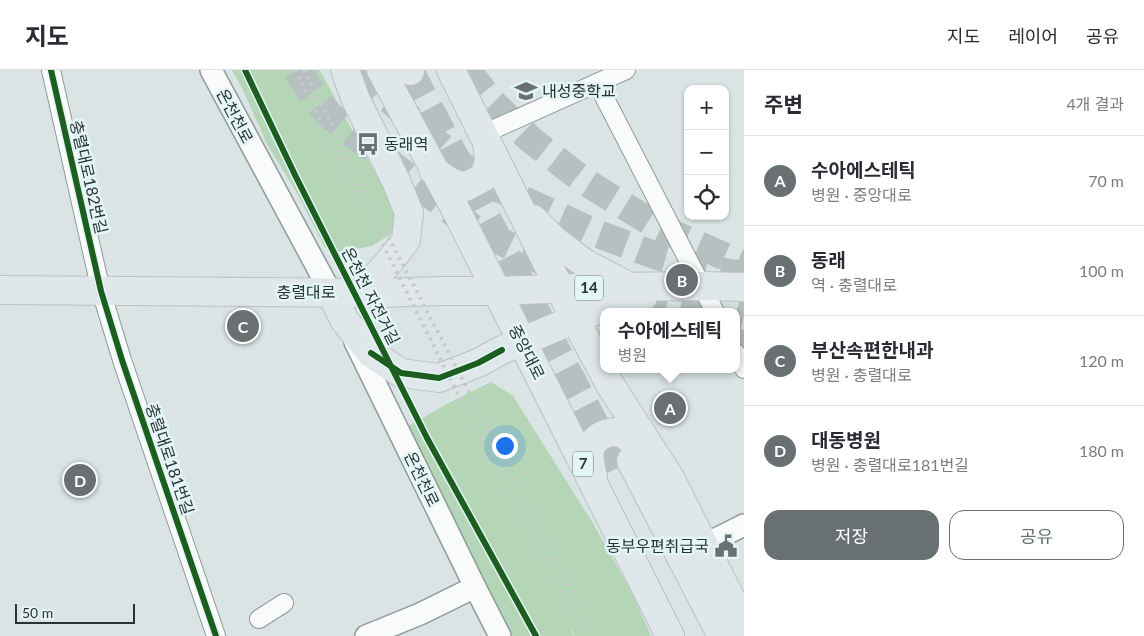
<!DOCTYPE html>
<html lang="ko">
<head>
<meta charset="utf-8">
<style>
  :root { --surface:#fff; --page:#f2f2f3; --text:#2b2b33; --muted:#7c7c81; --line:#e1e1e2; --accent:#687071 }
  body { margin:0; font-family:Lato,"Noto Sans KR",sans-serif; background:var(--page); color:var(--text) }
  .controls { position:absolute; right:15px; top:15px; display:grid; overflow:hidden; border-radius:10px; box-shadow:0 1px 4px #0004 }
  .controls button { width:45px; height:45px; display:grid; place-items:center; padding:0; border:0; border-bottom:1px solid var(--line); background:var(--surface); color:var(--text); font:25px sans-serif }
  .scale { position:absolute; left:15px; bottom:12px; width:120px; box-sizing:border-box; padding-left:5px; border:2px solid #2b3233; border-top:0; font-size:14px; line-height:18px; white-space:nowrap; color:#2b3233; -webkit-text-stroke:4px #e3f5f5; paint-order:stroke }
  .you { position:absolute; left:504px; top:375px; width:18px; height:18px; margin:-12px; border:4px solid #fff; border-radius:50%; background:#1a73e8; box-shadow:0 0 0 8px #1a73e833 }
  .badge { display:grid; place-items:center; width:32px; height:32px; border-radius:50%; background:var(--accent); color:#fff; font-size:16px; font-weight:700 }
  .pin { position:absolute; translate:-50% -50%; border:2px solid #fff; box-shadow:0 1px 5px #0006 }
  .popup { position:absolute; left:600px; top:238px; width:140px; height:65px; box-sizing:border-box; display:grid; place-content:center; border-radius:10px; background:var(--surface); filter:drop-shadow(0 1px 4px #0005); font-size:16px; white-space:nowrap; color:var(--muted) }
  .popup b { font-size:19px; color:var(--text) }
  .popup::after { content:''; position:absolute; left:50%; top:100%; margin-left:-10px; border:10px solid transparent; border-top-color:var(--surface) }
  .list { margin:0; padding:0; list-style:none }
  h2 { display:flex; justify-content:space-between; align-items:center; height:65px; margin:0; padding:0 20px; font-size:21px }
  h2 small { font-size:16px; font-weight:400; color:var(--muted) }
  .list li { display:grid; grid-template-columns:32px 1fr auto; gap:15px; align-items:center; box-sizing:border-box; height:90px; padding:0 20px; border-top:1px solid var(--line) }
  .list b { display:block; font-size:19px; white-space:nowrap }
  .list p { margin:0; font-size:16px; white-space:nowrap; color:var(--muted) }
  .list em { font-size:16px; font-style:normal; color:var(--muted) }
  .actions { display:flex; gap:10px; padding:15px 20px }
  .actions a { flex:1; padding:11px 0; border:1px solid var(--accent); border-radius:15px; text-align:center; font-size:18px; color:var(--accent) }
  .actions .main { background:var(--accent); color:#fff }
  .icon { flex:none; width:28px; height:28px; fill:none; stroke:currentColor; stroke-width:2; stroke-linecap:round; stroke-linejoin:round }
  .map { position:relative; flex:none; width:744px; height:566px; overflow:hidden }
  header { display:flex; align-items:center; gap:30px; box-sizing:border-box; height:70px; padding:0 25px; background:var(--surface); border-bottom:1px solid var(--line) }
  header strong { font-size:24px }
  nav { display:flex; gap:28px; margin-inline-start:auto; font-size:18px }
  main { display:flex }
  aside { flex:1; background:var(--surface) }
  .map>svg:first-child { display:block }
</style>
</head>
<body>
<header>
<strong>지도</strong>
<nav><a>지도</a><a>레이어</a><a>공유</a></nav>
</header>
<main>
<div class="map">
<svg width="744" height="566" viewBox="0 0 744 566">
  <rect width="100%" height="100%" fill="#dae4e4"/>
  <g fill="#b4d6b7">
    <polygon points="232,0 320,0 397,144 394,162 372,176 339,182 325,178 297,123 268,76 241,16"/>
    <polygon points="491,312 513,326 594,455 633,525 651,566 575,566 568,553 574,566 513,566 405,358 443,336"/>
  </g>
  <g fill="none" stroke-linecap="round" stroke-linejoin="round">
    <polyline stroke="#b7c0c1" stroke-width="28" stroke-dasharray="28 14" stroke-linecap="butt" points="410,1 618,398"/>
    <g stroke="#b7c0c1" stroke-width="28" stroke-dasharray="28 14" stroke-linecap="butt">
      <polyline points="296,0 328,44 474,159 589,213 674,234 720,242"/>
      <polyline points="361,0 370,12 476,108 598,164 657,186 705,199 744,205"/>
      <polyline points="467,0 491,31 530,69 584,111 660,158 744,195"/>
      <polyline points="736,244 744,246"/>
      <polyline points="736,272 744,275"/>
    </g>
    <defs>
      <g id="minor">
        <polyline points="51,0 101,221 122,290 216,566"/>
        <polyline points="597,13 715,242"/>
        <polyline points="483,64 626,0"/>
        <polyline points="736,283 744,299"/>
        <polyline points="259,549 284,533"/>
      </g>
      <g id="tertiary">
        <polyline points="211,0 331,223"/>
        <polyline points="355,272 475,517 500,566"/>
        <polyline points="704,475 744,455"/>
        <polyline points="366,566 420,544 475,517"/>
      </g>
      <g id="primary">
        <polyline points="345,0 356,30 397,113 409,143 406,170 390,191 361,223"/>
        <polyline points="381,0 460,148 670,566"/>
        <polyline points="410,0 410,1"/>
        <polyline points="451,0 575,249 609,313 670,408 744,555"/>
        <polyline points="433,100 450,112 465,117 484,107 489,91 487,72"/>
        <polyline points="533,149 554,170 584,193 628,216"/>
        <polyline points="0,220 380,223 441,221 497,221 603,217 702,216 744,217"/>
        <polyline points="331,223 345,251 371,283 401,303 439,308 478,293 502,280 575,249 603,238 643,227"/>
        <polyline points="631,391 722,566"/>
        <path d="M 593,407 C 592,401 588,386 590,380 C 593,366 612,358 625,365 C 633,370 640,380 647,387"/>
      </g>
    </defs>
    <use href="#minor" stroke="#929a9a" stroke-width="20"/>
    <use href="#tertiary" stroke="#929a9a" stroke-width="24"/>
    <use href="#primary" stroke="#bbc1c1" stroke-width="30"/>
    <use href="#minor" stroke="#f9fbfb" stroke-width="18"/>
    <use href="#tertiary" stroke="#f9fbfb" stroke-width="21"/>
    <use href="#primary" stroke="#e0e7ea" stroke-width="28"/>
    <g stroke="#c6c9c9" stroke-width="4" stroke-dasharray="2.5 5" stroke-linecap="butt">
      <polyline points="295,0 467,342 584,566"/>
      <polyline points="304,0 390,170 596,566"/>
    </g>
    <defs>
      <g id="cycleway">
        <polyline points="51,0 101,221 122,290 216,566"/>
        <polyline points="245,0 296,107 427,368 536,566"/>
        <polyline points="371,283 401,303 439,308 478,293 502,280"/>
      </g>
    </defs>
    <use href="#cycleway" stroke="#e3f5f5" stroke-width="9"/>
    <use href="#cycleway" stroke="#1b5e20" stroke-width="6"/>
  </g>
  <defs>
    <symbol id="school-bare" viewBox="-9 -9 18 18"><path d="M0-5L7-2L0 1L-7-2ZM-4 1L0 2.5L4 1V4Q0 6-4 4Z" fill="#687071" stroke="#e3f5f5" stroke-width="2.5" paint-order="stroke"/></symbol>
    <symbol id="bus-bare" viewBox="-9 -9 18 18"><path d="M-5-6H5V4H4V6H2V4H-2V6H-4V4H-5ZM-3.5-4V0h7V-4ZM-3.5 1.2v1.5H-2V1.2ZM2 1.2v1.5H3.5V1.2Z" fill="#687071" stroke="#e3f5f5" stroke-width="2.5" paint-order="stroke"/></symbol>
    <symbol id="civic-bare" viewBox="-9 -9 18 18"><path d="M-.6-6.5H3V-4.5H.6V-3L4-1V1h2V6H-6V1h2V-1L-.6-3ZM-1.2 2.5V6h2.4V2.5Z" fill="#687071" stroke="#e3f5f5" stroke-width="2.5" paint-order="stroke"/></symbol>
  </defs>
  <g fill-rule="evenodd">
    <use href="#school-bare" x="510" y="5" width="32" height="32"/>
    <use href="#bus-bare" x="352" y="58" width="32" height="32"/>
    <use href="#civic-bare" x="710" y="460" width="32" height="32"/>
  </g>
  <g text-anchor="middle" stroke-width="5" stroke-linejoin="round" paint-order="stroke">
    <g fill="#e3f5f5" stroke="#626c6d" stroke-width="1">
      <rect x="575" y="205.5" width="28" height="25" rx="4"/>
      <rect x="573" y="381.5" width="20" height="25" rx="4"/>
    </g>
    <g font-size="15" font-weight="bold" fill="#2b3233">
      <text x="589" y="223">14</text>
      <text x="583" y="399">7</text>
    </g>
    <g font-size="16" fill="#2b3233" stroke="#e3f5f5" text-anchor="start">
      <text x="542" y="27">내성중학교</text>
      <text x="384" y="80">동래역</text>
      <text x="709" y="482" text-anchor="end">동부우편취급국</text>
    </g>
    <g font-size="16" fill="#2b3233" stroke="#e3f5f5">
      <text transform="translate(235 46) rotate(62)" y="6">온천천로</text>
      <text transform="translate(89 107) rotate(77)" y="6">충렬대로182번길</text>
      <text x="306" y="228">충렬대로</text>
      <text transform="translate(371 226) rotate(63)" y="6">온천천 자전거길</text>
      <text transform="translate(527 282) rotate(63)" y="6">중앙대로</text>
      <text transform="translate(170 389) rotate(71)" y="6">충렬대로181번길</text>
      <text transform="translate(422 409) rotate(64)" y="6">온천천로</text>
    </g>
  </g>
</svg>
<div class="controls">
<button>+</button>
<button>−</button>
<button><svg class="icon" aria-label="locate" viewBox="0 0 24 24"><circle cx="12" cy="12" r="6"/><path d="M12 2v4M12 18v4M2 12h4M18 12h4"/></svg></button>
</div>
<div class="scale">50 m</div>
<div class="you"></div>
<div class="pin badge" style="left:670px;top:338px">A</div>
<div class="popup"><b>수아에스테틱</b>병원</div>
<div class="pin badge" style="left:682px;top:210px">B</div>
<div class="pin badge" style="left:243px;top:256px">C</div>
<div class="pin badge" style="left:80px;top:410px">D</div>
</div>
<aside>
<h2>주변<small>4개 결과</small></h2>
<ul class="list">
<li><span class="badge">A</span><div><b>수아에스테틱</b><p>병원 · 중앙대로</p></div><em>70 m</em></li>
<li><span class="badge">B</span><div><b>동래</b><p>역 · 충렬대로</p></div><em>100 m</em></li>
<li><span class="badge">C</span><div><b>부산속편한내과</b><p>병원 · 충렬대로</p></div><em>120 m</em></li>
<li><span class="badge">D</span><div><b>대동병원</b><p>병원 · 충렬대로181번길</p></div><em>180 m</em></li>
</ul>
<div class="actions"><a class="main">저장</a><a>공유</a></div>
</aside>
</main>
</body>
</html>
